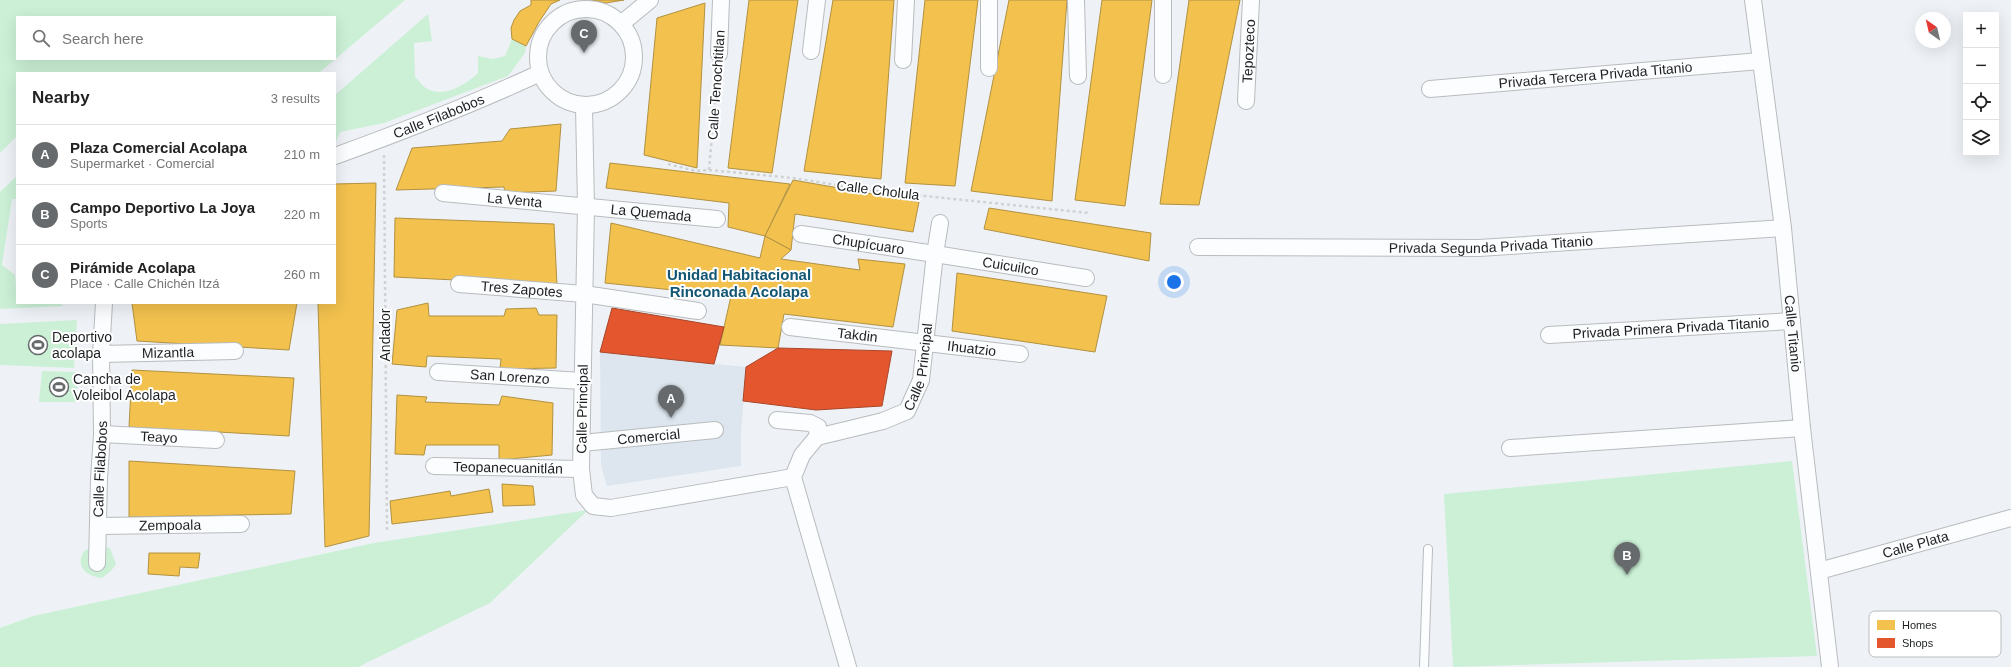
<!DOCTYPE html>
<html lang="en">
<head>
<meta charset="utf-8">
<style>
  :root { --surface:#fff; --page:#f2f2f2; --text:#222; --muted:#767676; --line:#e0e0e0; --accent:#666a6c }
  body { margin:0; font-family:Helvetica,sans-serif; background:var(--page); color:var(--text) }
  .controls { position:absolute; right:12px; top:12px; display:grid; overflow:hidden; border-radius:0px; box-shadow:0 4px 16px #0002 }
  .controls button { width:36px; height:36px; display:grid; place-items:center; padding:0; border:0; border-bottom:1px solid var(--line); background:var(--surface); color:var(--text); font:20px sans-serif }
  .compass { position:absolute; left:1915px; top:12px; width:36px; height:36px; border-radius:50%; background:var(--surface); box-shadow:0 4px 16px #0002; rotate:326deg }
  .you { position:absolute; left:1174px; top:282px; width:14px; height:14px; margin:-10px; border:3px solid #fff; border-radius:50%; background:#1a73e8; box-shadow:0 0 0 6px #1a73e833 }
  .badge { display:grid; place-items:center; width:26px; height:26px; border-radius:50%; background:var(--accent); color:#fff; font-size:13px; font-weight:700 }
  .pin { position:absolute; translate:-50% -33px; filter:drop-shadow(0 1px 2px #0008) }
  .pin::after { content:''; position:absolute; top:21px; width:14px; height:12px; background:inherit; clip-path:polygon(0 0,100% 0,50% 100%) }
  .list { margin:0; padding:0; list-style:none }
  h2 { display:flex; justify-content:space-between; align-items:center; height:52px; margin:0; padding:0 16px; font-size:17px }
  h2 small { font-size:13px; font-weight:400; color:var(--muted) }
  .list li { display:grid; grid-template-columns:26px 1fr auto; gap:12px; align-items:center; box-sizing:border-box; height:60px; padding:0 16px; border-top:1px solid var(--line) }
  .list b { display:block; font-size:15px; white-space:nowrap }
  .list p { margin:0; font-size:13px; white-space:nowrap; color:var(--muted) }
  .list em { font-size:13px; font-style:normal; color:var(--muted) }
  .icon { flex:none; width:22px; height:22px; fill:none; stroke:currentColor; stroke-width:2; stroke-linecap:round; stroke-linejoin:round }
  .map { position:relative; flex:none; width:2011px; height:667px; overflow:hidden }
  .search { position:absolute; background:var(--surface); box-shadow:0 4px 16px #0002; left:16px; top:16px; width:320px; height:44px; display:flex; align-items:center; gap:10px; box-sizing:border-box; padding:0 14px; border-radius:0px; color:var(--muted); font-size:15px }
  .panel { position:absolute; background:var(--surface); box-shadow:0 4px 16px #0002; left:16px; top:72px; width:320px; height:232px; border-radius:0px }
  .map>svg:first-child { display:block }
</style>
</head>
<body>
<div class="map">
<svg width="2011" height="667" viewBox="0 0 2011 667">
  <rect width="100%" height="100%" fill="#eef2f6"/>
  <polygon fill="#dde6ee" points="600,352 746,367 741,435 741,466 607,486 601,466"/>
  <g fill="#cbf0d6" fill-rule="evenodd">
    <path d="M 0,0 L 405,0 L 319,73 L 17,73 L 17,136 L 0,153 ZM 17,17 L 335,17 L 335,59 L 17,59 Z"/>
    <path d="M 428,14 L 432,41 L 414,43 L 415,77 C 419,80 422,86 426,88 C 443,99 465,85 478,73 L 478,56 L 493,59 L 505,56 L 512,39 L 526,46 L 525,53 L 508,76 L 384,123 L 340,132 L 335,144 L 335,95 Z"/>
    <polygon points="17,176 17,199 12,199 2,265 15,275 17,303 61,303 63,306 0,309 0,192"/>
    <polygon points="77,320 74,368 0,365 0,324"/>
    <polygon points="42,371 77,372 77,402 39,402"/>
    <polygon points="1792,461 1817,656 1453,667 1444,494"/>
    <polygon points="588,510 490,603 358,667 0,667 0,628 33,616 374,543"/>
    <path d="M 94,545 L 110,548 L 116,564 L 111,571 L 102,578 C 89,577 75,568 83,553 C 85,550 91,547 94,545 Z"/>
  </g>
  <g fill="#f2c14e" stroke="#b29141">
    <polygon points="531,0 560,0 551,4 539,22 526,46 512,39 511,28 514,20 520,11 531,5"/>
    <polygon points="591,0 624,0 606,3"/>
    <polygon points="749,0 798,0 772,173 728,168"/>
    <polygon points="833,0 894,0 881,179 804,171"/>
    <polygon points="925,0 978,0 955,186 905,183"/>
    <polygon points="1009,0 1067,0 1052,201 971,191"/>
    <polygon points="1102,0 1152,0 1125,206 1075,200"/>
    <polygon points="1189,0 1240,0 1199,205 1160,204"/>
    <polygon points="705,3 697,168 644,155 657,18"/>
    <polygon points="561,124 556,191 505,193 504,187 396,190 412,148 502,141 510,129"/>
    <polygon points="610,163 790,184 765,236 728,227 729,203 606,188"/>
    <polygon points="793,180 919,202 913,232 795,214 791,250 765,236"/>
    <polygon points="376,183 369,536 325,547 318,303 335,303 335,184"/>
    <polygon points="989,208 1151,233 1149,261 984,229"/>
    <polygon points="395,218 554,224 557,285 394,277"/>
    <polygon points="611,223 760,258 765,236 791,250 781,259 860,270 858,259 905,264 893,327 784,314 778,348 720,345 731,296 605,283"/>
    <polygon points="957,273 1107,296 1095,352 952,331"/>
    <polygon points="132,303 297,303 289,350 137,341"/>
    <polygon points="428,303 429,316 504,316 506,309 536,308 539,315 557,315 556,368 500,369 501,359 427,356 426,367 392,364 397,310"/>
    <polygon points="132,370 294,378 289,436 129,427"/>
    <polygon points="397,395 427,397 425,402 499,405 502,396 553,403 552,455 499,460 499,445 426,445 424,455 395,454"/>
    <polygon points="129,461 295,471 291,514 129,517"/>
    <polygon points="502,484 533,486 535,505 503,506"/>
    <polygon points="489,489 493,512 392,524 390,501 450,491 451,496"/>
    <polygon points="149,553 200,553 198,568 180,567 179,576 148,574"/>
  </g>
  <g fill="#e4572e" stroke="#a8462a">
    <polygon points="612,308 724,327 714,364 600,352"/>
    <polygon points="778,348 892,351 882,406 816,410 743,401 746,367"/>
  </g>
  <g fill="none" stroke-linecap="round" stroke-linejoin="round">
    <defs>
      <polyline id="service" points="1424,667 1428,549"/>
      <g id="minor">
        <polyline points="989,0 989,68"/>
        <polyline points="1076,0 1078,76"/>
        <polyline points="1163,0 1163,75"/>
        <path id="s1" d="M 1753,0 L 1783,228 L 1802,428 L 1830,667"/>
        <circle cx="586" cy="57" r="48"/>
        <polyline points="621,24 650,0"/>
        <polyline points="811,51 817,0"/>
        <polyline points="719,54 721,0"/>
        <polyline points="903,60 906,0"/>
        <path id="s2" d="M 1430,89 L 1760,61"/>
        <path id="s3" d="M 1246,101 L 1251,0"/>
        <polyline points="584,106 586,207 581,469 584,495 593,506 611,508 793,477"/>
        <path id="s4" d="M 335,156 C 404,131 473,104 540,73"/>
        <path id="s5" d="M 443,193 L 717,219"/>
        <path id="s6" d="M 801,234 L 935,254 L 1086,278"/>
        <path id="s7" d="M 1198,247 L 1479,248 L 1783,228"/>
        <path id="s8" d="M 459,284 L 584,294 L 698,311"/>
        <path id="s9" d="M 790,327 L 1020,354"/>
        <path id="s10" d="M 1549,335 L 1792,321"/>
        <path id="s11" d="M 101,354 L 235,351"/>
        <path id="s12" d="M 438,372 L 582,381"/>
        <polyline points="777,420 810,423 818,427 817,437"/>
        <path id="s13" d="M 102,434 L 216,440"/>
        <path id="s14" d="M 582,443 L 715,430"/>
        <polyline points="1510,448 1802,428"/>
        <path id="s15" d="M 434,466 L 581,469"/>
        <path id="s16" d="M 99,526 L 241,524"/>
        <path id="s17" d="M 97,563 L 99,479 L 102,434 L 101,354 L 104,303"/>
        <path id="s18" d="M 1819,571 L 2011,518"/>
        <path id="s19" d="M 848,667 L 793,477 L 802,455 L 817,437 L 883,421 L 907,411 L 921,380 L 935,254 L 940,223"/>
      </g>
    </defs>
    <use href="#service" stroke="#b8bcbe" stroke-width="10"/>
    <use href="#minor" stroke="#b8bcbe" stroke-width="18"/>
    <g stroke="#d1d2d3" stroke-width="2.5" stroke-dasharray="3 3" stroke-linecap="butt">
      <polyline points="384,155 387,531"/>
      <polyline points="668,164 696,171 709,170 793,178 867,190 1089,213"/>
      <polyline points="709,170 718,68"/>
    </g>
    <use href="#service" stroke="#fcfdfe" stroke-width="8"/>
    <use href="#minor" stroke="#fcfdfe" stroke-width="16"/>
  </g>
  <defs>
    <symbol id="stadium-ring" viewBox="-11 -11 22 22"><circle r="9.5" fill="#fff" stroke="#666a6c" stroke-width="1.5"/><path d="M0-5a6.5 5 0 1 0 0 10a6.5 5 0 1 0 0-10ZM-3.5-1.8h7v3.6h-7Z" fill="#666a6c"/></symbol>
  </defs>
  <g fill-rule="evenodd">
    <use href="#stadium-ring" x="27" y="334" width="22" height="22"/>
    <use href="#stadium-ring" x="48" y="376" width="22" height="22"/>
  </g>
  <g text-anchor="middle" stroke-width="4" stroke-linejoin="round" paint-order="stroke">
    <g font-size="14" fill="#1d2022" stroke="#fff">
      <text dy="5" stroke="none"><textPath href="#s3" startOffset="50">Tepozteco</textPath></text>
      <text dy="5" stroke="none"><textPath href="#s2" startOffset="166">Privada Tercera Privada Titanio</textPath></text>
      <text transform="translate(716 85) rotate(-86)" y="5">Calle Tenochtitlan</text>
      <text dy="5" stroke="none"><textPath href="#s4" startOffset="111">Calle Filabobos</textPath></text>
      <text transform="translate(878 190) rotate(7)" y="5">Calle Cholula</text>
      <text dy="5" stroke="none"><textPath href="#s5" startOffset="72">La Venta</textPath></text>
      <text dy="5" stroke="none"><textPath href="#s5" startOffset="209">La Quemada</textPath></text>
      <text dy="5" stroke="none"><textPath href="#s6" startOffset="68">Chupícuaro</textPath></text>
      <text dy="5" stroke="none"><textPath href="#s7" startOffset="293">Privada Segunda Privada Titanio</textPath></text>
      <text dy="5" stroke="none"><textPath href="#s6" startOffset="212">Cuicuilco</textPath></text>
      <text dy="5" stroke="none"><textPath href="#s8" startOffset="63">Tres Zapotes</textPath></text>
      <text dy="5" stroke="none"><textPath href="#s10" startOffset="122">Privada Primera Privada Titanio</textPath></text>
      <text dy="5" stroke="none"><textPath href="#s1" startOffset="336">Calle Titanio</textPath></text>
      <text dy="5" stroke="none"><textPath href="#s9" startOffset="68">Takdin</textPath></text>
      <text transform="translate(385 335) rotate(-90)" y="5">Andador</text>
      <text dy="5" stroke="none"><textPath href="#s9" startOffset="183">Ihuatzio</textPath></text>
      <text dy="5" stroke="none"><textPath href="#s11" startOffset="67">Mizantla</textPath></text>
      <text dy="5" stroke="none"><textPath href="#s19" startOffset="385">Calle Principal</textPath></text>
      <text dy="5" stroke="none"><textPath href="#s12" startOffset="72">San Lorenzo</textPath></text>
      <text transform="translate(582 409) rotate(-89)" y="5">Calle Principal</text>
      <text dy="5" stroke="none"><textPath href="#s13" startOffset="57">Teayo</textPath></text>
      <text dy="5" stroke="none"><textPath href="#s14" startOffset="67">Comercial</textPath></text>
      <text dy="5" stroke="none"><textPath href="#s15" startOffset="74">Teopanecuanitlán</textPath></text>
      <text dy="5" stroke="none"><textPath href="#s17" startOffset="94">Calle Filabobos</textPath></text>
      <text dy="5" stroke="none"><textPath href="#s16" startOffset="71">Zempoala</textPath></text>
      <text dy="5" stroke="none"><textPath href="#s18" startOffset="100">Calle Plata</textPath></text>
    </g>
    <g font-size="14" fill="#1d2022" stroke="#fff" text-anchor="start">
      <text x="52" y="342">Deportivo<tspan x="52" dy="16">acolapa</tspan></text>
      <text x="73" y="384">Cancha de<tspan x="73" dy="16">Voleibol Acolapa</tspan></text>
    </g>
    <g font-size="15" font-weight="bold" fill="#125673" stroke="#fff">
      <text x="739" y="280">Unidad Habitacional<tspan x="739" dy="17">Rinconada Acolapa</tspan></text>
    </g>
  </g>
  <rect x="1869" y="611" width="132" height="46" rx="6" fill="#fff" stroke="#bbbcbd" stroke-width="1"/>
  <rect x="1877" y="620" width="18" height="10" fill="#f2c14e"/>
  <rect x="1877" y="638" width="18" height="10" fill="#e4572e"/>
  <g font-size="11" fill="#1d2022">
    <text x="1902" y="629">Homes</text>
    <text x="1902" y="647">Shops</text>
  </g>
</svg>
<div class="controls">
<button>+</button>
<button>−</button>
<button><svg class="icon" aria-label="locate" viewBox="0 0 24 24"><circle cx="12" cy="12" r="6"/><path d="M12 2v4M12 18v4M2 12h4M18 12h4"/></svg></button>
<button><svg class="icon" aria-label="layers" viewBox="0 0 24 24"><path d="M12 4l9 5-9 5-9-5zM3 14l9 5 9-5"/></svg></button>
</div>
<svg class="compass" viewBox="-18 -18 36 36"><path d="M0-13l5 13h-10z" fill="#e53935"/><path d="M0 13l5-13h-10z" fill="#767676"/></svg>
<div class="you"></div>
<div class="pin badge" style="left:671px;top:418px">A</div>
<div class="pin badge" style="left:1627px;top:575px">B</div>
<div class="pin badge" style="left:584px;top:53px">C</div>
<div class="search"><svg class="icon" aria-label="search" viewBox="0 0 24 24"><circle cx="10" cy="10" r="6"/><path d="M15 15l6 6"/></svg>Search here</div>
<section class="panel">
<h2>Nearby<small>3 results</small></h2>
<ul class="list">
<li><span class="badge">A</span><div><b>Plaza Comercial Acolapa</b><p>Supermarket · Comercial</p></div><em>210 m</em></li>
<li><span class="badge">B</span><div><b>Campo Deportivo La Joya</b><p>Sports</p></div><em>220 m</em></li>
<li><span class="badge">C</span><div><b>Pirámide Acolapa</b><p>Place · Calle Chichén Itzá</p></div><em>260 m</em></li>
</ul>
</section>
</div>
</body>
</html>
